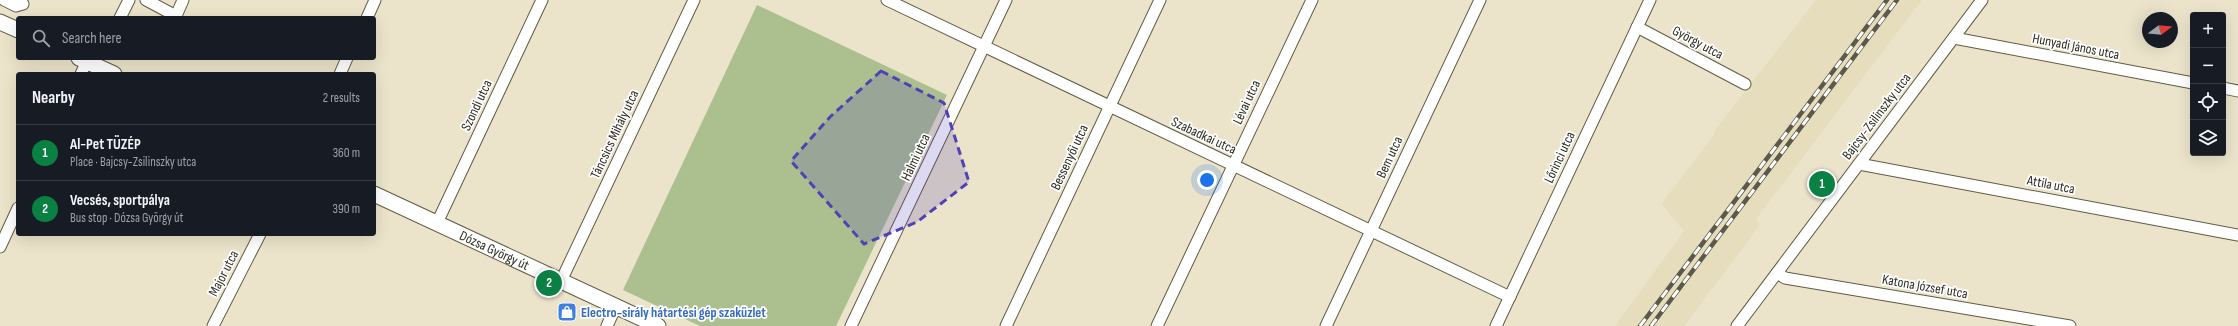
<!DOCTYPE html>
<html lang="en">
<head>
<meta charset="utf-8">
<style>
  :root { --surface:#171b24; --page:#20242c; --text:#f1f3f6; --muted:#9ea1a6; --line:#363941; --accent:#0b8043 }
  body { margin:0; font-family:"Sofia Sans Condensed",sans-serif; background:var(--page); color:var(--text) }
  .controls { position:absolute; right:12px; top:12px; display:grid; overflow:hidden; border-radius:4px; box-shadow:0 4px 16px #0002 }
  .controls button { width:36px; height:36px; display:grid; place-items:center; padding:0; border:0; border-bottom:1px solid var(--line); background:var(--surface); color:var(--text); font:20px sans-serif }
  .compass { position:absolute; left:2142px; top:12px; width:36px; height:36px; border-radius:50%; background:var(--surface); box-shadow:0 4px 16px #0002; rotate:74deg }
  .you { position:absolute; left:1207px; top:180px; width:14px; height:14px; margin:-10px; border:3px solid #fff; border-radius:50%; background:#1a73e8; box-shadow:0 0 0 6px #1a73e833 }
  .badge { display:grid; place-items:center; width:26px; height:26px; border-radius:50%; background:var(--accent); color:#fff; font-size:13px; font-weight:700 }
  .pin { position:absolute; translate:-50% -50%; border:2px solid #fff; box-shadow:0 1px 4px #0006 }
  .list { margin:0; padding:0; list-style:none }
  h2 { display:flex; justify-content:space-between; align-items:center; height:52px; margin:0; padding:0 16px; font-size:17px }
  h2 small { font-size:13px; font-weight:400; color:var(--muted) }
  .list li { display:grid; grid-template-columns:26px 1fr auto; gap:12px; align-items:center; box-sizing:border-box; height:56px; padding:0 16px; border-top:1px solid var(--line) }
  .list b { display:block; font-size:15px; white-space:nowrap }
  .list p { margin:0; font-size:13px; white-space:nowrap; color:var(--muted) }
  .list em { font-size:13px; font-style:normal; color:var(--muted) }
  .icon { flex:none; width:22px; height:22px; fill:none; stroke:currentColor; stroke-width:2; stroke-linecap:round; stroke-linejoin:round }
  .map { position:relative; flex:none; width:2238px; height:326px; overflow:hidden }
  .search { position:absolute; background:var(--surface); box-shadow:0 4px 16px #0002; left:16px; top:16px; width:360px; height:44px; display:flex; align-items:center; gap:10px; box-sizing:border-box; padding:0 14px; border-radius:4px; color:var(--muted); font-size:15px }
  .panel { position:absolute; background:var(--surface); box-shadow:0 4px 16px #0002; left:16px; top:72px; width:360px; height:164px; border-radius:4px }
  .map>svg:first-child { display:block }
</style>
</head>
<body>
<div class="map">
<svg width="2238" height="326" viewBox="0 0 2238 326">
  <rect width="100%" height="100%" fill="#ebe4cb"/>
  <polygon fill="#e5ddbb" points="1816,0 1922,0 1756,219 1760,225 1684,326 1615,326 1684,231 1662,205 1664,200 1713,136 1715,130"/>
  <polygon fill="#abbf8f" points="757,5 947,95 836,326 700,326 623,290"/>
  <g fill="none" stroke-linecap="round" stroke-linejoin="round">
    <defs>
      <g id="minor">
        <polyline points="4,0 16,6 23,4"/>
        <polyline points="146,0 176,16 183,0"/>
        <polyline points="887,0 1510,297"/>
        <polyline points="120,18 129,0"/>
        <polyline points="367,18 375,0"/>
        <polyline points="1637,27 1745,84"/>
        <polyline points="1954,38 2193,83"/>
        <polyline points="81,74 87,61"/>
        <polyline points="340,74 347,58"/>
        <polyline points="2223,88 2238,91"/>
        <polyline points="1859,164 2238,235"/>
        <polyline points="437,223 542,0"/>
        <polyline points="0,247 18,208"/>
        <polyline points="1777,273 1785,278 2070,326"/>
        <polyline points="561,281 694,0"/>
        <polyline points="213,326 260,234"/>
        <polyline points="607,326 616,306"/>
        <polyline points="851,326 1006,0"/>
        <polyline points="1006,326 1160,0"/>
        <polyline points="1157,326 1312,0"/>
        <polyline points="1326,326 1480,0"/>
        <polyline points="1496,326 1650,0"/>
        <polyline points="1737,326 1982,0"/>
      </g>
      <g id="secondary">
        <polyline points="0,22 18,30"/>
        <polyline points="79,58 114,74"/>
        <path id="s1" d="M 374,194 L 658,326"/>
      </g>
    </defs>
    <use href="#minor" stroke="#605b44" stroke-width="13"/>
    <use href="#secondary" stroke="#605b44" stroke-width="17"/>
    <use href="#minor" stroke="#fff" stroke-width="11"/>
    <use href="#secondary" stroke="#fff" stroke-width="15"/>
    <defs>
      <g id="rail">
        <polyline points="1640,326 1887,0"/>
        <polyline points="1651,326 1897,0"/>
      </g>
    </defs>
    <use href="#rail" stroke="#5c594b" stroke-width="4.5"/>
    <use href="#rail" stroke="#fff" stroke-width="3" stroke-dasharray="9" stroke-linecap="butt"/>
  </g>
  <path fill="#5141b8" fill-opacity="0.2" stroke="#5141b8" stroke-width="3" stroke-dasharray="8 5" stroke-linejoin="round" d="M 881,71 L 944,103 L 969,182 L 917,222 L 864,244 L 791,161 L 830,117 Z"/>
  <defs>
    <symbol id="shop-square" viewBox="-11 -11 22 22"><rect x="-9" y="-9" width="18" height="18" rx="4" fill="#3f7fe0" stroke="#fff"/><path d="M-5-2.5h2.3a2.7 3.5 0 0 1 5.4 0H5L5.5 6h-11ZM-1.5-2.5h3a1.5 2.3 0 0 0-3 0Z" fill="#fff"/></symbol>
  </defs>
  <g fill-rule="evenodd">
    <use href="#shop-square" x="556" y="301" width="22" height="22"/>
  </g>
  <g text-anchor="middle" stroke-width="3.5" stroke-linejoin="round" paint-order="stroke">
    <g font-size="14" fill="#2d2b21" stroke="#fff">
      <text transform="translate(1698 42) rotate(28)" y="5">György utca</text>
      <text transform="translate(2076 46) rotate(11)" y="5">Hunyadi János utca</text>
      <text transform="translate(1246 102) rotate(-65)" y="5">Lévai utca</text>
      <text transform="translate(476 105) rotate(-65)" y="5">Szondi utca</text>
      <text transform="translate(1876 116) rotate(-53)" y="5">Bajcsy-Zsilinszky utca</text>
      <text transform="translate(614 134) rotate(-65)" y="5">Táncsics Mihály utca</text>
      <text transform="translate(1204 135) rotate(25)" y="5">Szabadkai utca</text>
      <text transform="translate(915 157) rotate(-65)" y="5">Halmi utca</text>
      <text transform="translate(1069 157) rotate(-65)" y="5">Bessenyői utca</text>
      <text transform="translate(1389 157) rotate(-65)" y="5">Bem utca</text>
      <text transform="translate(1559 157) rotate(-65)" y="5">Lőrinci utca</text>
      <text transform="translate(2051 184) rotate(11)" y="5">Attila utca</text>
      <text dy="5" stroke="none"><textPath href="#s1" startOffset="133">Dózsa György út</textPath></text>
      <text transform="translate(223 273) rotate(-63)" y="5">Major utca</text>
      <text transform="translate(1925 286) rotate(10)" y="5">Katona József utca</text>
    </g>
    <g font-size="14" font-weight="bold" fill="#366cbe" stroke="#fff" text-anchor="start">
      <text x="581" y="317">Electro-sirály hátartési gép szaküzlet</text>
    </g>
  </g>
</svg>
<div class="controls">
<button>+</button>
<button>−</button>
<button><svg class="icon" aria-label="locate" viewBox="0 0 24 24"><circle cx="12" cy="12" r="6"/><path d="M12 2v4M12 18v4M2 12h4M18 12h4"/></svg></button>
<button><svg class="icon" aria-label="layers" viewBox="0 0 24 24"><path d="M12 4l9 5-9 5-9-5zM3 14l9 5 9-5"/></svg></button>
</div>
<svg class="compass" viewBox="-18 -18 36 36"><path d="M0-13l5 13h-10z" fill="#e53935"/><path d="M0 13l5-13h-10z" fill="#9ea1a6"/></svg>
<div class="you"></div>
<div class="pin badge" style="left:1822px;top:184px">1</div>
<div class="pin badge" style="left:549px;top:283px">2</div>
<div class="search"><svg class="icon" aria-label="search" viewBox="0 0 24 24"><circle cx="10" cy="10" r="6"/><path d="M15 15l6 6"/></svg>Search here</div>
<section class="panel">
<h2>Nearby<small>2 results</small></h2>
<ul class="list">
<li><span class="badge">1</span><div><b>Al-Pet TÜZÉP</b><p>Place · Bajcsy-Zsilinszky utca</p></div><em>360 m</em></li>
<li><span class="badge">2</span><div><b>Vecsés, sportpálya</b><p>Bus stop · Dózsa György út</p></div><em>390 m</em></li>
</ul>
</section>
</div>
</body>
</html>
